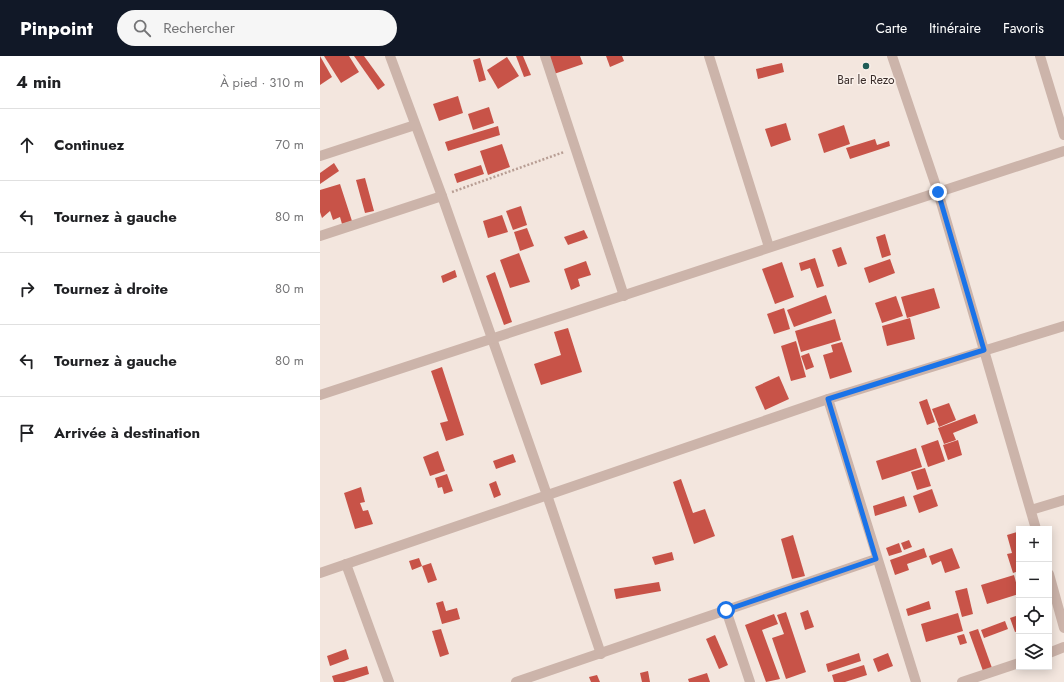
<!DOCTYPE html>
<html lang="fr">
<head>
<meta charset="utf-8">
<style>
  :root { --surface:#fff; --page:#f6f6f6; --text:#202124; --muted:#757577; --line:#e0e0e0; --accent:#111827 }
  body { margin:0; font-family:Jost,sans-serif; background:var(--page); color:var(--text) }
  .controls { position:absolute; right:12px; bottom:12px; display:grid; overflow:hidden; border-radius:0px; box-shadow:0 2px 10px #0003 }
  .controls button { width:36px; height:36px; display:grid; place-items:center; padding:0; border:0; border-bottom:1px solid var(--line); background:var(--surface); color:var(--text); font:20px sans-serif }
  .stop { position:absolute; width:12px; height:12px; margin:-9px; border:3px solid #1a73e8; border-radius:50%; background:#fff }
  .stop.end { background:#1a73e8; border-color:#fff; box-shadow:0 1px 4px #0008 }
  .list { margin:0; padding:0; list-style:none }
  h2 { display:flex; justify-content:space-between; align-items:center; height:52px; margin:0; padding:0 16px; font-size:17px }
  h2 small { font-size:13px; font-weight:400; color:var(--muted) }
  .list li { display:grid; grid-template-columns:26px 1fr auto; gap:12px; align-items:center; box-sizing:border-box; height:72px; padding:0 16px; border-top:1px solid var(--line) }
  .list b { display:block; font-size:15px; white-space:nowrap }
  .list em { font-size:13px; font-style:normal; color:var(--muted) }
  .icon { flex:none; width:22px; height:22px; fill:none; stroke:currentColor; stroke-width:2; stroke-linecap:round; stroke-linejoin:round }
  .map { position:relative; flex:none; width:744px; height:626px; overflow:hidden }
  header { display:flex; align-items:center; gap:24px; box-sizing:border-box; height:56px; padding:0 20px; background:var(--accent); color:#fff }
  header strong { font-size:19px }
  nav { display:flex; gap:22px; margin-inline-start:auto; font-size:14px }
  .search { width:280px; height:36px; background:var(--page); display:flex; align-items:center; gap:10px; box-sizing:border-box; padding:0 14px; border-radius:22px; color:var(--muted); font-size:15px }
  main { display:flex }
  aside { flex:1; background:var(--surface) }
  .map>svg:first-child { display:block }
</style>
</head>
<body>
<header>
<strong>Pinpoint</strong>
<div class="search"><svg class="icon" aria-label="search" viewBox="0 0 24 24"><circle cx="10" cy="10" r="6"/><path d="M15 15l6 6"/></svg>Rechercher</div>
<nav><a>Carte</a><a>Itinéraire</a><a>Favoris</a></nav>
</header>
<main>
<aside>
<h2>4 min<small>À pied · 310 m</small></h2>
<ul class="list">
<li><svg class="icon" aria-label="ahead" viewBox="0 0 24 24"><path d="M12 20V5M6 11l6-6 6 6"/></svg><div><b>Continuez</b></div><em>70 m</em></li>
<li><svg class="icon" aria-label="left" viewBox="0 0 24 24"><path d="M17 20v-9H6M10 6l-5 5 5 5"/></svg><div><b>Tournez à gauche</b></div><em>80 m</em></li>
<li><svg class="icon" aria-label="right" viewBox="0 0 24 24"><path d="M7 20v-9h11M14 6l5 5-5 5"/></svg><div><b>Tournez à droite</b></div><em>80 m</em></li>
<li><svg class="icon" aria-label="left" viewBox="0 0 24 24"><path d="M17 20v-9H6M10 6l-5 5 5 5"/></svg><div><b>Tournez à gauche</b></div><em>80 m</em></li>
<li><svg class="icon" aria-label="arrive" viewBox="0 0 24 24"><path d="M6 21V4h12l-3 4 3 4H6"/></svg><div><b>Arrivée à destination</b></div></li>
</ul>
</aside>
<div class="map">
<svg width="744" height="626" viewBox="0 0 744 626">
  <rect width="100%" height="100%" fill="#f3e6de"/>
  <g fill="#c85348">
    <polygon points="0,0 12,21 0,29"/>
    <polygon points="4,0 29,0 39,16 21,27"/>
    <polygon points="34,0 44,0 65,29 58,34"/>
    <polygon points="196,0 203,0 211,19 204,21"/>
    <polygon points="228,0 260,0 263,8 234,18"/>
    <polygon points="286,0 302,0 304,5 290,11"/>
    <polygon points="187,1 199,20 178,33 167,14"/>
    <polygon points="160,2 166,24 159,26 153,4"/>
    <polygon points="462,7 464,16 438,23 436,13"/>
    <polygon points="138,40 143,57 119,65 113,48"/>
    <polygon points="169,51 174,67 153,74 148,58"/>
    <polygon points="466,67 471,84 451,91 445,73"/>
    <polygon points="524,69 530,88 504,97 498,78"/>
    <polygon points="178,70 180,79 128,95 125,86"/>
    <polygon points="555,83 557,89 569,85 570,90 530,103 526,92"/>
    <polygon points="182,88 190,111 168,119 160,95"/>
    <polygon points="14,107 19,115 0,128 0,117"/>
    <polygon points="161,109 164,118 137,127 134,118"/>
    <polygon points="45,122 54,155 45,157 36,124"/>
    <polygon points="20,128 32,165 22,168 20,161 13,164 10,155 2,162 0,156 0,134"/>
    <polygon points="201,150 207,169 193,174 186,155"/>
    <polygon points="182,159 188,176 168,182 163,165"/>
    <polygon points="207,172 214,190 200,195 194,176"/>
    <polygon points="264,174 268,182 248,189 244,181"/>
    <polygon points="565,178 571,199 562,202 556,181"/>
    <polygon points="521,191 527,208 518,211 512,194"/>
    <polygon points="199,197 210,226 190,232 180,204"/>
    <polygon points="495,202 504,230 497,232 490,212 481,215 479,207"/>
    <polygon points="570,203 575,217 549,227 544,212"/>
    <polygon points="266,205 271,219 258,223 260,230 251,234 244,213"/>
    <polygon points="462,206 474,241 455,248 442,213"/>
    <polygon points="135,214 137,221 123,227 121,220"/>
    <polygon points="175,216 192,266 184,269 166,220"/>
    <polygon points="614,232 620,252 587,262 581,241"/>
    <polygon points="506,239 512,257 474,271 467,254"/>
    <polygon points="576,240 583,260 562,267 555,247"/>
    <polygon points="464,252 470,273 454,278 447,258"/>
    <polygon points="590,262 595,283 567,290 562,270"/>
    <polygon points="515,263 521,284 481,296 475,275"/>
    <polygon points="248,272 262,316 221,329 214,308 241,299 234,276"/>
    <polygon points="476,285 486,321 471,325 461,290"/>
    <polygon points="522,286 532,316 510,323 503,299 513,296 511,289"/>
    <polygon points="489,297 494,311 486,314 481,300"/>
    <polygon points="122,311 144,379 126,385 120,367 128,365 111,315"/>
    <polygon points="459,320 469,343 445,354 435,331"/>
    <polygon points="607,343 615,366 607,369 599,346"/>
    <polygon points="629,347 636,364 619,371 612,353"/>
    <polygon points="655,358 658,367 633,377 636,384 624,388 618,372"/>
    <polygon points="618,384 625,405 608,411 601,390"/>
    <polygon points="638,384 642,399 628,404 623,389"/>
    <polygon points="596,392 602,411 562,424 556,405"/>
    <polygon points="118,395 125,415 110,420 103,401"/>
    <polygon points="193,398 196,406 176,413 173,405"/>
    <polygon points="605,412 611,430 597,434 591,416"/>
    <polygon points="127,418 133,435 124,438 122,431 118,432 115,422"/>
    <polygon points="361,423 373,457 385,453 395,480 374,488 353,426"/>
    <polygon points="176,425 181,439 174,442 169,428"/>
    <polygon points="41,431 45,446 40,447 43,455 48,454 53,468 35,473 24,437"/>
    <polygon points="612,433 618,450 599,457 593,440"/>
    <polygon points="584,440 587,450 555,460 553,450"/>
    <polygon points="697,476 699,482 699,515 693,517 687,498 692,497 687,479"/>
    <polygon points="473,479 485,520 472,523 461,483"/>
    <polygon points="589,484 592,491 584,494 581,487"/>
    <polygon points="579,487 582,496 569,500 566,492"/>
    <polygon points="604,492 607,501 587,508 589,514 575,519 570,504"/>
    <polygon points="632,492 640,512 625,517 621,505 612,509 609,500"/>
    <polygon points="352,496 354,504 335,509 332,501"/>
    <polygon points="99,502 102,510 92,514 89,505"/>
    <polygon points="111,507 117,524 108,527 102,510"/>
    <polygon points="694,519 697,530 699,529 699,538 667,548 661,529"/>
    <polygon points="339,526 341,535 296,543 294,533"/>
    <polygon points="647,532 653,558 642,561 635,535"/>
    <polygon points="123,545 126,555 137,552 140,563 122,568 116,547"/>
    <polygon points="609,545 611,553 588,560 586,553"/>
    <polygon points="488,554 494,571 485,574 480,557"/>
    <polygon points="466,556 486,616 466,623 452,582 464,578 457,559"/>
    <polygon points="638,557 643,575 606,586 601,568"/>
    <polygon points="454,558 458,568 442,574 460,623 446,626 425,569"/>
    <polygon points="699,559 699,575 695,576 690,562"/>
    <polygon points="685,565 688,573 664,582 661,574"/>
    <polygon points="121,573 129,598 120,601 112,575"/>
    <polygon points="658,573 672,612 663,615 649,576"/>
    <polygon points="644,578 647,587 640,589 637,580"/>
    <polygon points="395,579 408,609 399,613 386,583"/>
    <polygon points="26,593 29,603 10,610 7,600"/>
    <polygon points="539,597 541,605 508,616 506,608"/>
    <polygon points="568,597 573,610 558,616 553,603"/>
    <polygon points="544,609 547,619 525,626 514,626 512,619"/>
    <polygon points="47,610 49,618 24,626 14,626 12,620"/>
    <polygon points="328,615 330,626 322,626 320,617"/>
    <polygon points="387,617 390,626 369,626 368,623"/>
    <polygon points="277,619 280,626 271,626 269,621"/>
  </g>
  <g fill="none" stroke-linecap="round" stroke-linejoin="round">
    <polyline stroke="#b89e94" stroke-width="2.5" stroke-dasharray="2 2" stroke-linecap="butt" points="132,136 244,96"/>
    <g stroke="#ccb4aa" stroke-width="10">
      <polyline points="70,0 122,140 227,439 281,598"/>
      <polyline points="225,0 304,240"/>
      <polyline points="389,0 449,191"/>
      <polyline points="572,0 618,136 716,473"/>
      <polyline points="720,0 744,79"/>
      <polyline points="0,100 95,69"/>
      <polyline points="0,180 122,140"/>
      <polyline points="0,339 744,95"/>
      <polyline points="508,343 596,626"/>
      <polyline points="711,454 744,444"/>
      <polyline points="26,508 69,626"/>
      <polyline points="0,517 508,343 744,270"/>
      <polyline points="729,518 744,572"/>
      <polyline points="406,554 430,626"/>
      <polyline points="729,597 744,591"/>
      <polyline points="196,626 556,503"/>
      <polyline points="642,626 699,607"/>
    </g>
  </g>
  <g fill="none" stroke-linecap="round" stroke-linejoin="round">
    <polyline stroke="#1a73e8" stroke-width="5" points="406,554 556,503 508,343 664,294 618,136"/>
  </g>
  <circle fill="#1e5c56" stroke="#faf1eb" stroke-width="1.5" cx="546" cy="10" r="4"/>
  <g text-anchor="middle" stroke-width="3" stroke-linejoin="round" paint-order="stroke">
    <g font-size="12" fill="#392c29" stroke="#faf1eb">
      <text x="546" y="28">Bar le Rezo</text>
    </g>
  </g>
</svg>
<div class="controls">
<button>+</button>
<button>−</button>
<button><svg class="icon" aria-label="locate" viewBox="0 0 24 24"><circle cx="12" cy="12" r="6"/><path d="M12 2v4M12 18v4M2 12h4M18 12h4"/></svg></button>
<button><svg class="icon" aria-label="layers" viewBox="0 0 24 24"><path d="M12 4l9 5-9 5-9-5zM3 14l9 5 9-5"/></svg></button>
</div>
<div class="stop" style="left:406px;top:554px"></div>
<div class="stop end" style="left:618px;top:136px"></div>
</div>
</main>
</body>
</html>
